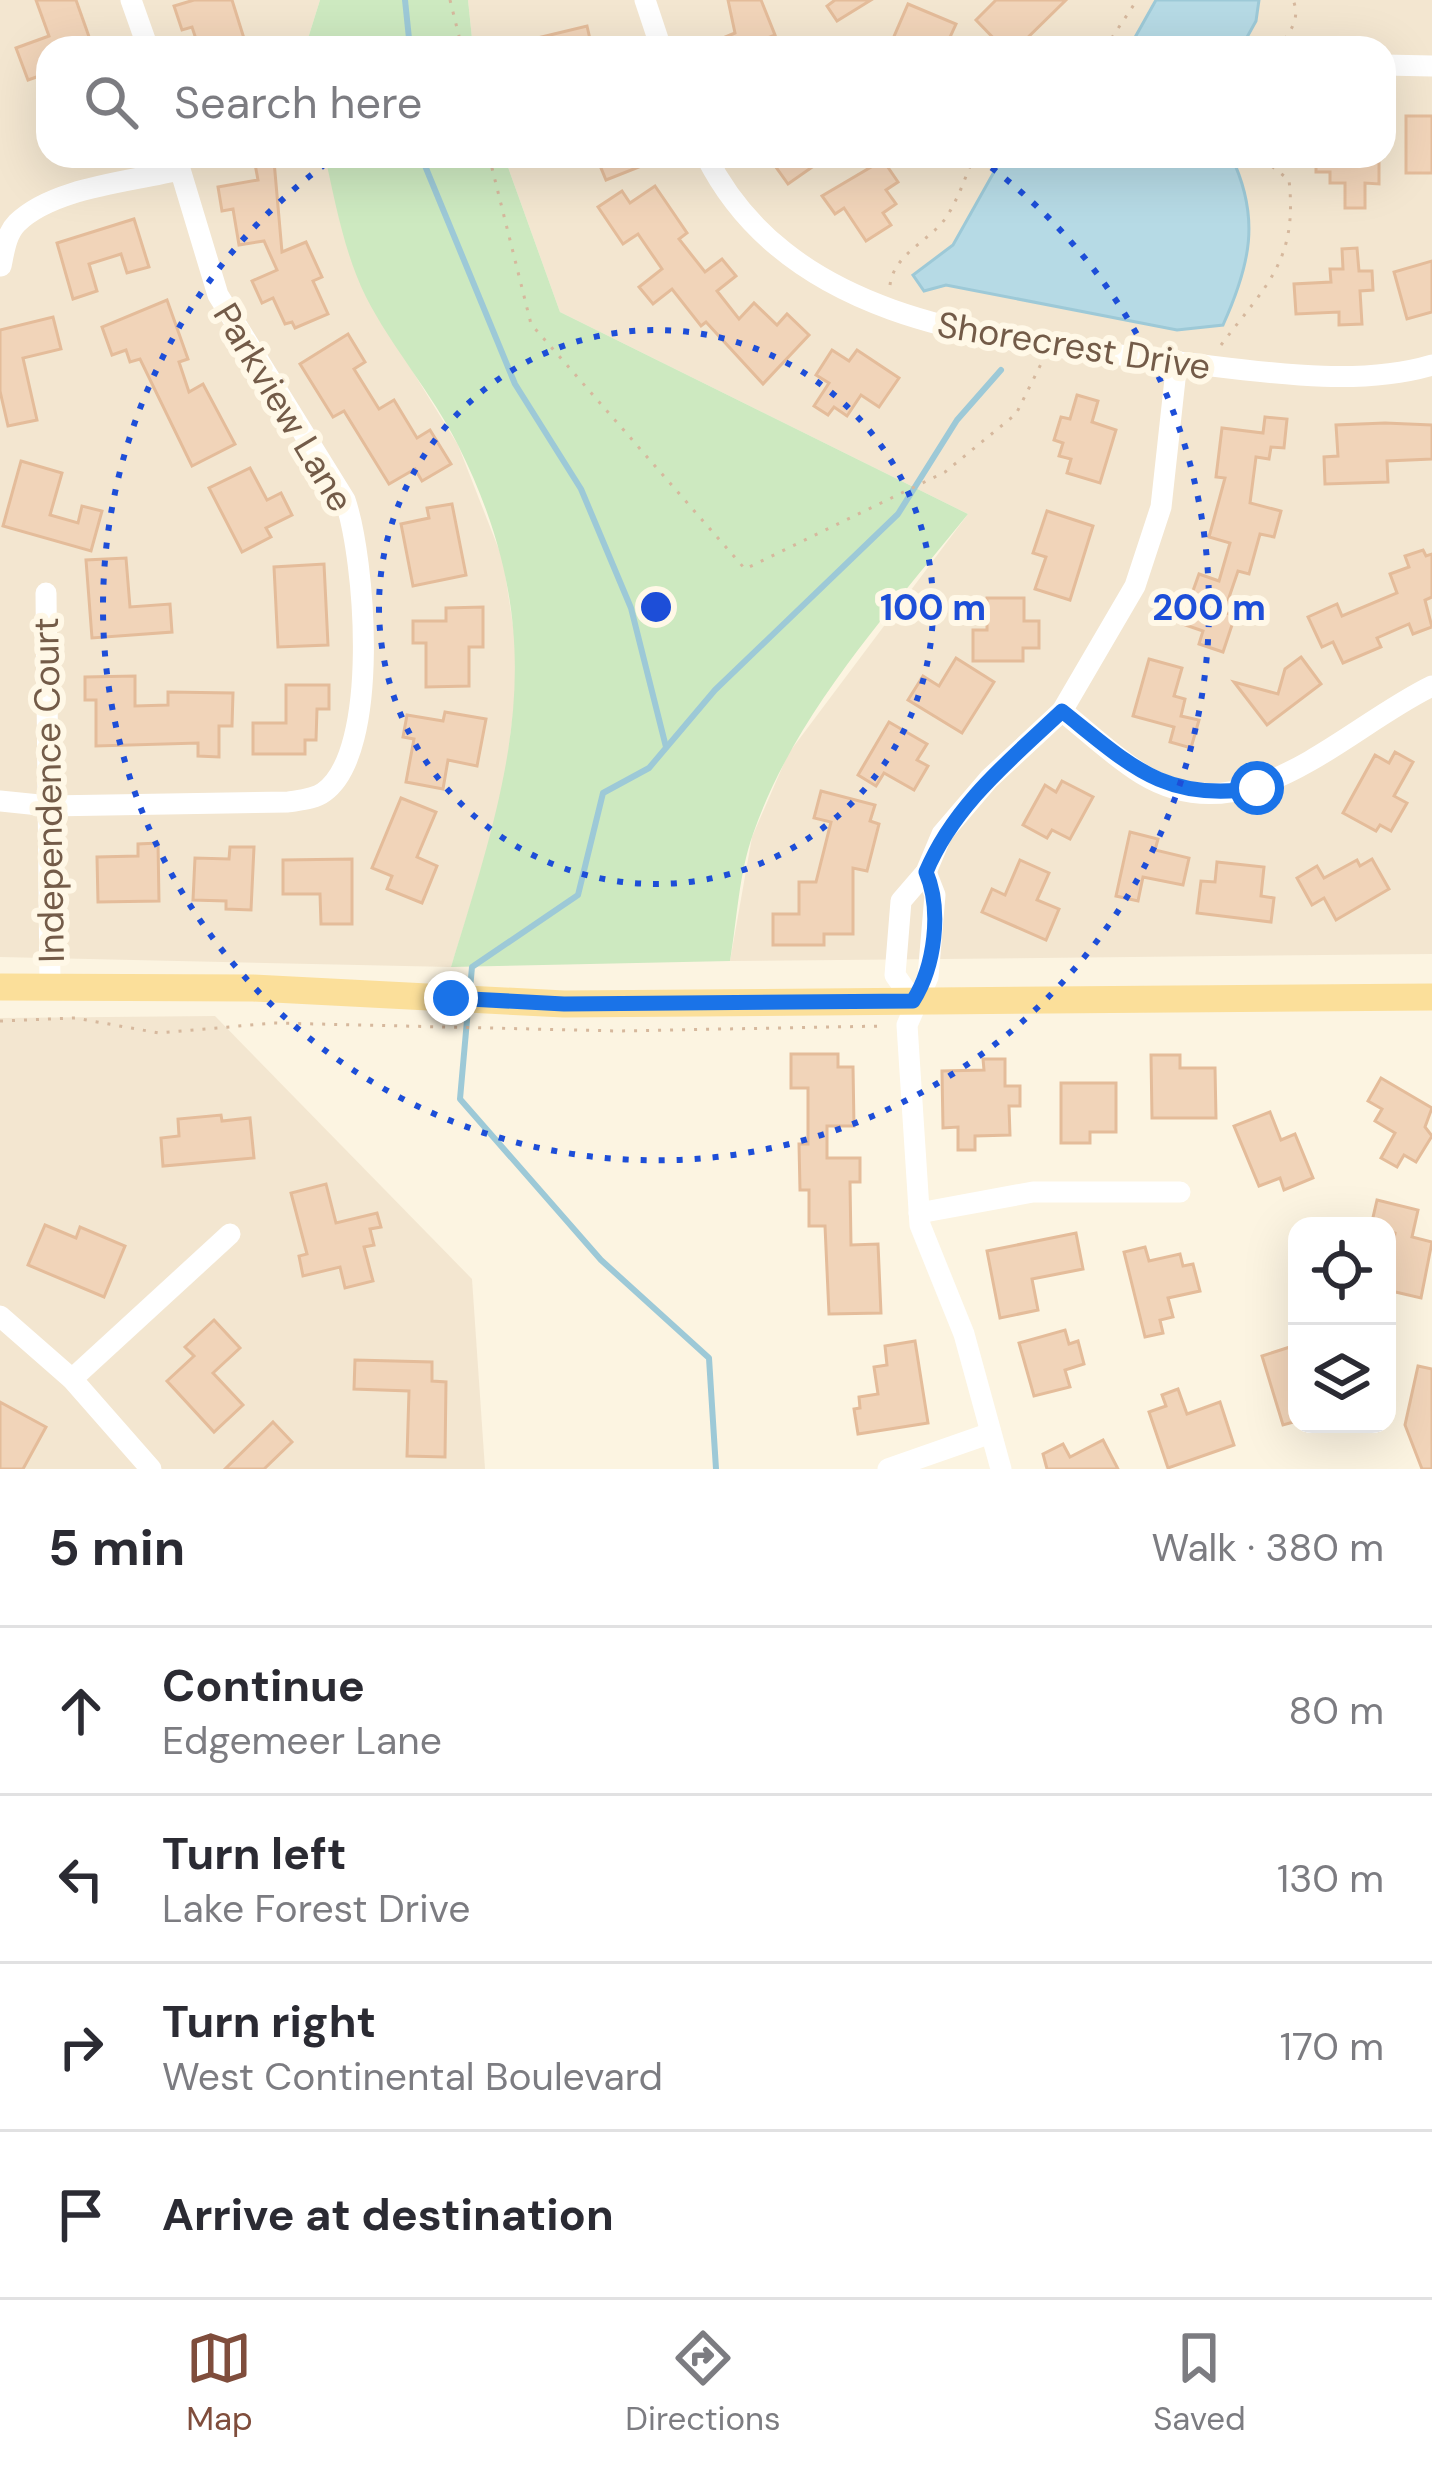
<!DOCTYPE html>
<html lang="en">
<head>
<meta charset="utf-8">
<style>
  :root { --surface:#fff; --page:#f7f7f7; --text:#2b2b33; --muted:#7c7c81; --line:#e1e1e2; --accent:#7f4d3c }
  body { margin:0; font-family:"DM Sans",sans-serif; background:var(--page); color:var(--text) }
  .controls { position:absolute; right:36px; bottom:36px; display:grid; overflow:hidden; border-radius:24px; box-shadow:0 12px 48px #0002 }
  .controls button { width:108px; height:108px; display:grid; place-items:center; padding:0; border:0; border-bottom:3px solid var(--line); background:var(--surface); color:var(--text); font:60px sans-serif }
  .stop { position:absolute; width:36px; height:36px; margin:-27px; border:9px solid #1a73e8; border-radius:50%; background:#fff }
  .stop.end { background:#1a73e8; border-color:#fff; box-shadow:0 3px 12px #0008 }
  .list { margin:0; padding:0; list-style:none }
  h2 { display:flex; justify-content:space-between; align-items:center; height:156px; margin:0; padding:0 48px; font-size:51px }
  h2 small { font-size:39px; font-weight:400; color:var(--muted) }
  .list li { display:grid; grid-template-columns:78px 1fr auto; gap:36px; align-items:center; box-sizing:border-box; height:168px; padding:0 48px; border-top:3px solid var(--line) }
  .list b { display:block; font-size:45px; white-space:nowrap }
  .list p { margin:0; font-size:39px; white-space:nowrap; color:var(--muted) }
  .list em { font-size:39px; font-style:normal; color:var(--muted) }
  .icon { flex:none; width:66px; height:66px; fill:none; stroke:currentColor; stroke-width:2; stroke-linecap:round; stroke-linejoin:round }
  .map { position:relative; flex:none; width:1432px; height:1469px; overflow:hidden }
  .search { position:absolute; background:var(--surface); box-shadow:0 12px 48px #0002; left:36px; right:36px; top:36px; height:132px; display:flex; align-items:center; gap:30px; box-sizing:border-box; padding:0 42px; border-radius:36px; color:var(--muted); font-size:45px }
  .sheet { height:828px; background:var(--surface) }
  nav { display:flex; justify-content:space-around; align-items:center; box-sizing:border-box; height:168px; border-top:3px solid var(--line); background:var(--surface); font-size:33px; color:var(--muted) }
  nav a { display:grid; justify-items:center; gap:6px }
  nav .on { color:var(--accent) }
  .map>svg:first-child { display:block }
</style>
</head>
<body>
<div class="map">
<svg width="1432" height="1469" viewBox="0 0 1432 1469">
  <rect width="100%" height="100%" fill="#fcf4e1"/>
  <g fill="#f3e6d0">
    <polygon points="0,0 320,0 305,48 48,48 48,156 325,156 365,294 458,445 503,560 519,665 502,804 451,967 0,957"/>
    <polygon points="468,0 1432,0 1432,954 730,961 752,837 788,754 968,514 560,312 504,156 1384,156 1384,48 473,48"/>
    <polygon points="215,1016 472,1279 485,1469 0,1469 0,1018"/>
  </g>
  <g fill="#cde9c0">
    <polygon points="320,0 468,0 473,48 305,48"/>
    <path d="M 325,156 L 504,156 L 560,312 L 968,514 C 889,612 795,713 753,834 C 739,873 737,920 730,961 L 451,967 C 511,773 555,639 458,445 C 432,393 392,348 366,297 C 345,255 335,202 325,156 Z"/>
  </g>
  <g fill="#b6dae5" stroke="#9dc9d7" stroke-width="3">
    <polygon points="1156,0 1259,0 1256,21 1241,48 1129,48"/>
    <path d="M 1003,156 L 1231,156 C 1261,218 1250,265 1223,325 L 1177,330 L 946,285 L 924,291 L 913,275 L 953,245 Z"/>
  </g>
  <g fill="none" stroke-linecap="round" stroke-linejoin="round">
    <g stroke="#9dc9d7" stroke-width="6">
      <polyline points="405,0 410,48"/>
      <polyline points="421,156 515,384 581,489 631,608 666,747"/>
      <polyline points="470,989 472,967 578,895 603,793 649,768 715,690 898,514 957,420 1001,370"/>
      <polyline points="468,1009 460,1099 601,1260 709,1358 716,1469"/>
    </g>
  </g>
  <g fill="#f1d4b9" stroke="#e4bc9a" stroke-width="3">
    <polygon points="36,0 76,0 93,48 48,48 48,73 28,80 16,48 49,36"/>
    <polygon points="194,0 232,0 247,48 199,48 192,27 182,30 174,6"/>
    <polygon points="728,0 761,0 775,35 765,39 769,48 699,48 735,33"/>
    <polygon points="835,0 871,0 837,21 827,6"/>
    <polygon points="996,0 1066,0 1017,48 1003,48 976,20"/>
    <polygon points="908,4 956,24 945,48 889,48"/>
    <polygon points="587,26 592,48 522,48 521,42"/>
    <rect x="1406" y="116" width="26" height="57"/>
    <polygon points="596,156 634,156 639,167 606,180"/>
    <polygon points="768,156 828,156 788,184"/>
    <polygon points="1316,156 1370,156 1370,162 1379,162 1379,184 1365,183 1365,208 1345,208 1345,183 1330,183 1330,172 1316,172"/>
    <polygon points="883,160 898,182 886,190 896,204 883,213 891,225 866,241 844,208 835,214 822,196"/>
    <polygon points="274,161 282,252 306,242 322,277 313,281 328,314 295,328 292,322 285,324 273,298 262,303 252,281 277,270 264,241 239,245 233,209 222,211 218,187 258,180 255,164"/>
    <polygon points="655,186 687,233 679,239 705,272 722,259 736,276 717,291 739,319 754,303 777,325 787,314 809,335 763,384 706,322 701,326 672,289 653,304 639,287 662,269 638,234 623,244 598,207 622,191 630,203"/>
    <polygon points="134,219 149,267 127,273 121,254 89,264 97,291 73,299 57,243"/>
    <polygon points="1357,248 1359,271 1372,271 1373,290 1360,291 1362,324 1339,325 1339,312 1296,314 1294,284 1331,282 1330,269 1343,269 1342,249"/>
    <polygon points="1432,261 1432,312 1407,319 1394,272"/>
    <polygon points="167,300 188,359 179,362 189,392 203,384 235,444 192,466 140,359 130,362 126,350 112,355 102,327"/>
    <polygon points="53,317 61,349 23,358 37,420 8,426 0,391 0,330"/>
    <polygon points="348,334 365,362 354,369 379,409 394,400 417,438 430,430 451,464 422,481 415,469 389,484 344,411 333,417 300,364"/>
    <polygon points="832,350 849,361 857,350 899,378 879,407 861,395 847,416 834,407 828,415 814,406 829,383 816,375"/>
    <polygon points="1077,395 1098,401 1092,422 1116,430 1100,483 1067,473 1071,459 1059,456 1063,443 1054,440 1061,417 1070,419"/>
    <polygon points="1265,417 1287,419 1284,448 1271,447 1269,459 1256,457 1250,503 1281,511 1274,537 1260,534 1249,574 1238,571 1224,612 1235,616 1223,652 1199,644 1203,631 1171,620 1178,598 1189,602 1199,574 1219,581 1230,543 1209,537 1225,478 1216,477 1222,428 1263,433"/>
    <polygon points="1385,423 1432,425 1432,459 1387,461 1388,482 1325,484 1324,457 1338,456 1336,425"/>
    <polygon points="21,461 62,473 50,515 78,523 82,506 102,511 91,551 3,526"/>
    <polygon points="250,468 267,500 281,493 292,515 266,528 271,537 242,552 209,488"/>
    <polygon points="452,504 466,575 413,586 401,524 429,518 427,508"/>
    <polygon points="1047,511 1093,526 1070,600 1035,589 1046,557 1033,553"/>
    <polygon points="1423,550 1426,556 1432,554 1432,597 1425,600 1432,627 1413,634 1409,624 1377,638 1381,647 1343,663 1333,642 1322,647 1308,617 1337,604 1342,616 1397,593 1390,574 1409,567 1405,556"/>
    <polygon points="126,558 130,607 170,604 172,632 92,638 86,560"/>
    <polygon points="324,564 328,645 278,647 274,567"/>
    <polygon points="987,598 1024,598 1024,621 1039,621 1039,648 1023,648 1023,661 973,661 973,630 987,630"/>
    <polygon points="483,607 483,647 469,647 469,686 426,687 426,643 413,643 413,621 446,621 446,608"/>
    <polygon points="1301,657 1321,684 1267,725 1234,682 1278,694 1285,669"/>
    <polygon points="956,658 994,682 962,733 908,700 923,676 939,686"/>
    <polygon points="1149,659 1182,668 1174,696 1185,699 1181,716 1199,720 1191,748 1170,742 1174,727 1133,716"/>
    <polygon points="135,676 135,706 168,705 168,692 233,693 232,726 219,726 219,757 198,756 198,743 96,746 96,700 85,700 85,677"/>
    <polygon points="286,685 329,685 329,709 317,709 316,740 305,740 305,754 253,754 253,723 286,723"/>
    <polygon points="445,712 486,719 477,766 448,760 443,789 406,782 414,739 403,737 407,715 443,721"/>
    <polygon points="889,722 927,744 917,760 928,766 914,790 884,773 876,786 858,775"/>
    <polygon points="1395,752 1413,762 1394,796 1407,803 1391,831 1380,825 1376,831 1343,813 1375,755 1389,763"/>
    <polygon points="1062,781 1093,797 1070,839 1052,830 1047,838 1023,825 1045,785 1056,792"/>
    <polygon points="821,791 875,805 870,821 879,824 867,871 853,868 853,934 824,934 824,945 773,945 773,914 799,914 799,882 816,882 831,822 814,818"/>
    <polygon points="401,798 436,812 417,857 437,866 422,903 387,889 392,876 372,868"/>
    <polygon points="1130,832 1158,839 1155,850 1189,858 1183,885 1143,877 1138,901 1116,896"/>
    <polygon points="158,843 159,901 98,902 97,857 138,856 138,844"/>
    <polygon points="230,847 254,847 251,910 226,909 226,901 193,900 195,858 229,859"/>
    <polygon points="352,859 352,924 321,924 320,894 283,894 283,860"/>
    <polygon points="1372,859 1389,889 1336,920 1324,898 1312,905 1297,878 1317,866 1324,878 1357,860 1360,866"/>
    <polygon points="1020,860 1049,873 1037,900 1059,909 1046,940 982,912 992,889 1005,895"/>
    <polygon points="1217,862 1264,867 1261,896 1274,898 1271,922 1197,913 1201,881 1215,882"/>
    <polygon points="791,1054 838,1054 838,1067 853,1067 854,1126 827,1126 827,1158 860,1158 860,1182 850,1182 851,1245 878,1244 881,1313 829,1314 825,1226 809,1226 809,1190 800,1190 799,1144 808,1144 808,1088 791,1088"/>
    <polygon points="1151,1055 1180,1055 1180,1068 1215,1068 1216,1118 1152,1118"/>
    <polygon points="983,1059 1005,1059 1005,1086 1020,1086 1020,1106 1009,1106 1010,1135 975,1136 975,1150 958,1150 958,1127 943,1128 942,1071 984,1070"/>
    <polygon points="1381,1078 1432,1108 1425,1127 1432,1136 1416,1162 1404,1155 1397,1167 1381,1158 1395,1133 1375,1121 1382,1109 1368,1101"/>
    <polygon points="1061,1083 1116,1083 1116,1132 1090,1132 1090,1143 1061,1143"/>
    <polygon points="1270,1112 1281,1140 1295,1134 1313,1178 1284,1190 1280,1178 1259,1186 1234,1126"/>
    <polygon points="221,1115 222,1121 250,1118 254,1158 163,1166 161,1138 179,1136 178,1119"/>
    <polygon points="326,1184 336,1223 377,1213 381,1227 370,1229 374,1245 364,1247 373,1281 345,1288 340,1267 303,1276 299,1256 307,1254 291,1193"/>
    <polygon points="1377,1200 1418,1210 1412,1237 1432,1242 1421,1298 1387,1290 1395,1233 1371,1226"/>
    <polygon points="45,1225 76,1238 80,1227 125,1246 104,1297 28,1265"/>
    <polygon points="1076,1233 1083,1269 1032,1279 1038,1310 1000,1318 987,1251"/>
    <polygon points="1145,1247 1149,1261 1180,1254 1183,1266 1193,1264 1200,1291 1168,1298 1173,1317 1160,1320 1163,1333 1145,1337 1124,1252"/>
    <polygon points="214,1320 240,1348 213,1373 243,1405 214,1432 167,1381 194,1356 185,1347"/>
    <polygon points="1065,1330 1069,1344 1078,1341 1084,1364 1065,1370 1070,1387 1034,1396 1019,1343"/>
    <polygon points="915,1341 928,1423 858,1434 854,1409 860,1408 859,1397 878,1394 874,1367 887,1365 885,1346"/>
    <polygon points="1290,1347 1297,1371 1297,1421 1283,1425 1262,1356"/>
    <polygon points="355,1360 432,1362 432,1381 446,1382 445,1457 407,1456 409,1391 354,1389"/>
    <polygon points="1418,1366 1432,1369 1432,1469 1422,1469 1405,1425"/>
    <polygon points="1178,1389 1187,1414 1220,1402 1234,1445 1168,1468 1149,1412 1166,1406 1162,1395"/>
    <polygon points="0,1402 46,1427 23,1469 0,1469"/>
    <polygon points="273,1422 292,1442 264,1469 225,1469"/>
    <polygon points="1103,1440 1118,1469 1047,1469 1043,1454 1063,1444 1070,1457"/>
  </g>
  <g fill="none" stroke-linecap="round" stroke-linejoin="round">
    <g stroke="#d6b89d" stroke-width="3" stroke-dasharray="3 9" stroke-linecap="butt">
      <polyline points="450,0 462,48"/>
      <polyline points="1105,48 1137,0"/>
      <path d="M 1277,48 C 1290,33 1301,19 1293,0"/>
      <polyline points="489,156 531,324 745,569 945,472 1016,414 1041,364"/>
      <path d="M 890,285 C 894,254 928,242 945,219 C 958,200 965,178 974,156"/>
      <path d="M 1221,345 C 1266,285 1298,261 1289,180 L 1259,156"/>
      <polyline points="0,1021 75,1018 159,1033 274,1023 618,1031 884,1026"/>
    </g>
    <g stroke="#fff" stroke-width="21">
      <polyline points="131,0 148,48"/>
      <polyline points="645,0 661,48"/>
      <polyline points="1384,65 1432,66"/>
      <path d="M 706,156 C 793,330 1011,341 1178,362 C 1257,371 1355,388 1432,365"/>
      <path d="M 1,266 C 4,252 6,234 17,223 C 54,187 131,182 178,170"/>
      <polyline points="46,593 50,987"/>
      <path d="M 1062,711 C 1088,732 1114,757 1142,774 C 1247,838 1343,729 1432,686"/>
      <path d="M 0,801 L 49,806 L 288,802 C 300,800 315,799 324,792 C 381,751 365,558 345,500 L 218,295 L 176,156"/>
      <polyline points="926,872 935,895 928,977 907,1025 920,1225 964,1334 1001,1469"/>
      <polyline points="913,1001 895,975 901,901 926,872 942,834 989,779 1062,711 1135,586 1161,507 1177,361"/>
      <polyline points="919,1213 1033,1192 1180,1192"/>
      <polyline points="0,1316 72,1379 151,1469"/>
      <polyline points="72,1379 230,1234"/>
      <polyline points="888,1469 988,1434"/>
    </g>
    <polyline stroke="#fbdf9a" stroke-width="27" points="0,987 253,988 564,1004 1432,997"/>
  </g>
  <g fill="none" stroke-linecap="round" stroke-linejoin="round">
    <path stroke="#1a73e8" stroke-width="15" d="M 451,998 L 564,1004 L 913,1001 C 935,966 942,910 926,872 C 954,805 1010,760 1062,711 C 1130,765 1165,803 1257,788"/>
  </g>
  <g fill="none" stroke="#1d4ed8" stroke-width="6" stroke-dasharray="6 12">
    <circle cx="656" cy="607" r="277"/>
    <path d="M977 157A553 553 0 1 1 335 157"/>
  </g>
  <g text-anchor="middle" stroke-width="12" stroke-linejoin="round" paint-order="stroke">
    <g font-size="36" fill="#735b48" stroke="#fff8e7">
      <text transform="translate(1074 345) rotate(9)" y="13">Shorecrest Drive</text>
      <text transform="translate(284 407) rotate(59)" y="13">Parkview Lane</text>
      <text transform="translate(48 790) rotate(-91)" y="13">Independence Court</text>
    </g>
  </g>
  <circle cx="656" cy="607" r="18" fill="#1d4ed8" stroke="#fff8e7" stroke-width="6"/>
  <g font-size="36" text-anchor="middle" font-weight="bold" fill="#1d4ed8" stroke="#fff8e7" stroke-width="12" stroke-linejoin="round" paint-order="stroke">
    <text x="933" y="620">100 m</text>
    <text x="1209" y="620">200 m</text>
  </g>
</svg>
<div class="controls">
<button><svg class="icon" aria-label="locate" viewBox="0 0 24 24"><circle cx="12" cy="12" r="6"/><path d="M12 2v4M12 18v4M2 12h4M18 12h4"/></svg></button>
<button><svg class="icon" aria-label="layers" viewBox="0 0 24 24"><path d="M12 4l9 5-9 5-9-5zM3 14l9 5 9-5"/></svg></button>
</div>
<div class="stop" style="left:1257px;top:788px"></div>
<div class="stop end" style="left:451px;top:998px"></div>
<div class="search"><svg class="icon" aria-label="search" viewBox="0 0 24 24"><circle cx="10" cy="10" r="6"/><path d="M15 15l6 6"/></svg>Search here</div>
</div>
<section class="sheet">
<h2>5 min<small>Walk · 380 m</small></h2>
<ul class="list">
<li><svg class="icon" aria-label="ahead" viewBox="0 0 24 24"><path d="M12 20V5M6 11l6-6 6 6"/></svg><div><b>Continue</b><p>Edgemeer Lane</p></div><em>80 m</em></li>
<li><svg class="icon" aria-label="left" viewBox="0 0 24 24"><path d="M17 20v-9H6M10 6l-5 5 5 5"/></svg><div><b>Turn left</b><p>Lake Forest Drive</p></div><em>130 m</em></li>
<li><svg class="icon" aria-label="right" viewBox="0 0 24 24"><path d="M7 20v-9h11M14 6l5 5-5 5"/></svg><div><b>Turn right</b><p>West Continental Boulevard</p></div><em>170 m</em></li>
<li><svg class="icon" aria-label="arrive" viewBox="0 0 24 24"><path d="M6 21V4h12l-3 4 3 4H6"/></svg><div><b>Arrive at destination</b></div></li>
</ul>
</section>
<nav>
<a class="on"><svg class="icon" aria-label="map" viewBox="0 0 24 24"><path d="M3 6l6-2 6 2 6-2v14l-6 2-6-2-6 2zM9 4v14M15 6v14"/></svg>Map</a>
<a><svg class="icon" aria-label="directions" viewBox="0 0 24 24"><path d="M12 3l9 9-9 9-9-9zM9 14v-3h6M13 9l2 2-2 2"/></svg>Directions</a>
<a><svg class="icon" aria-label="saved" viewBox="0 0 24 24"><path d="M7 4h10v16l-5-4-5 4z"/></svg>Saved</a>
</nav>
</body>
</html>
